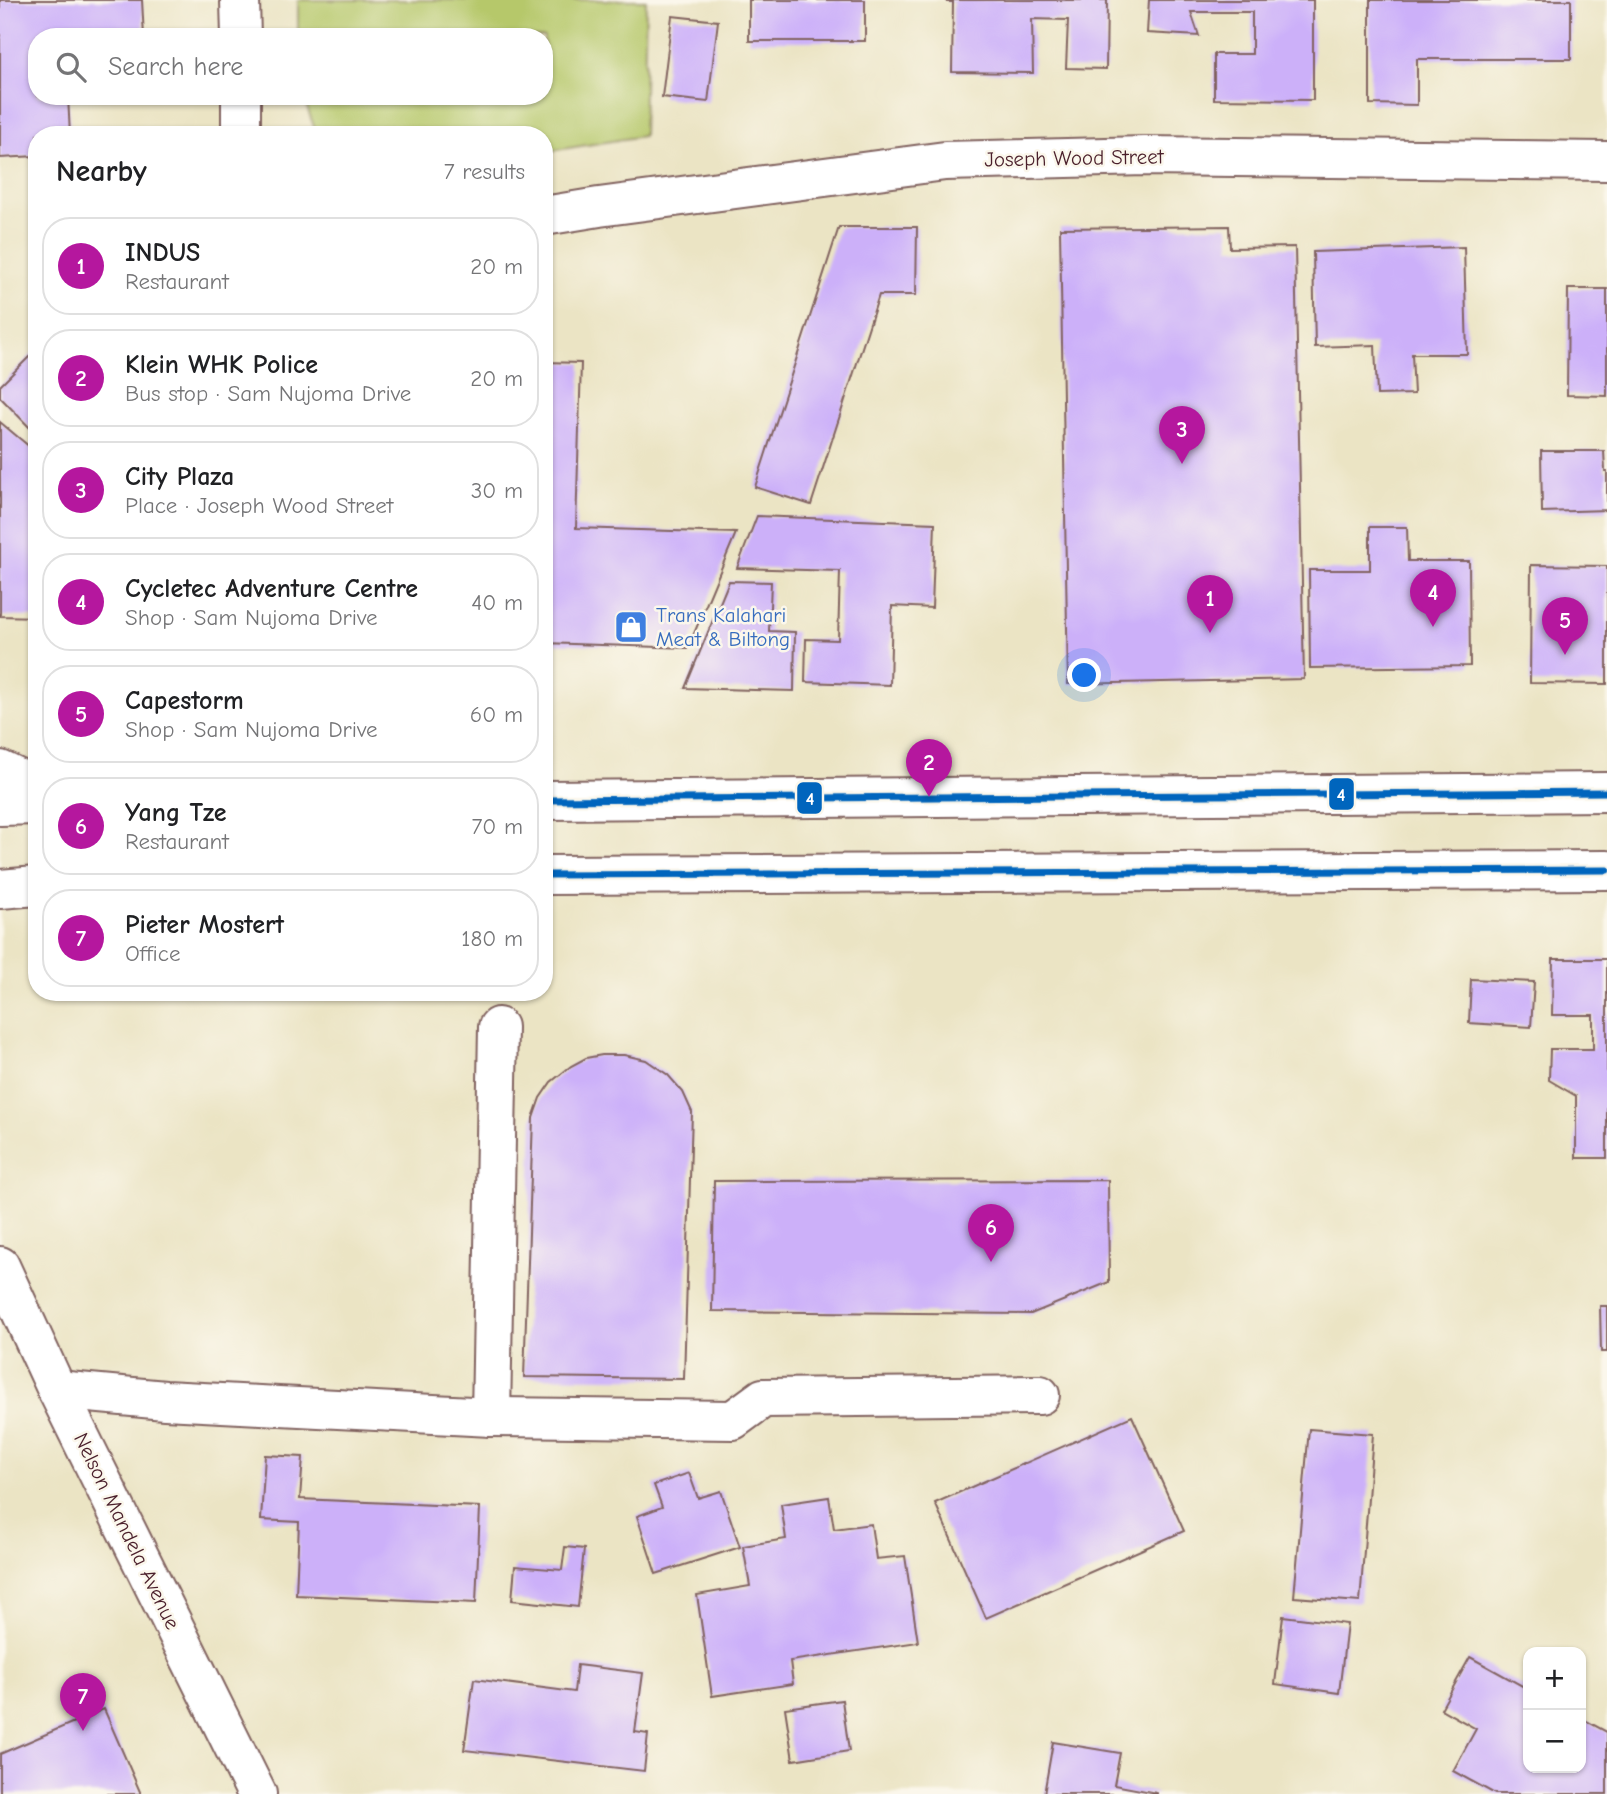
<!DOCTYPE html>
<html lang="en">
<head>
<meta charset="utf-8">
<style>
  :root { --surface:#fff; --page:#f2f2f2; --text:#202124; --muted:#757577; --line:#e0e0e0; --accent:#b5179e }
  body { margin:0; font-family:"Comic Neue",sans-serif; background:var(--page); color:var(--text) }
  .controls { position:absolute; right:21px; bottom:21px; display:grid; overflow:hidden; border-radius:14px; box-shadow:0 2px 5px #0004 }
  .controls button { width:63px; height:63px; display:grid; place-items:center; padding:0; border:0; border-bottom:2px solid var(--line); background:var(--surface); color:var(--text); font:35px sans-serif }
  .you { position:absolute; left:1085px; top:676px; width:24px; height:24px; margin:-18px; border:5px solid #fff; border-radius:50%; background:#1a73e8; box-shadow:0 0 0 10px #1a73e833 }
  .badge { display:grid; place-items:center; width:46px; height:46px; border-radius:50%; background:var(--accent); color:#fff; font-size:23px; font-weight:700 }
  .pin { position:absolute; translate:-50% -58px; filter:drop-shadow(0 2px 4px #0008) }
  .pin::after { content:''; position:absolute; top:37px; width:24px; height:21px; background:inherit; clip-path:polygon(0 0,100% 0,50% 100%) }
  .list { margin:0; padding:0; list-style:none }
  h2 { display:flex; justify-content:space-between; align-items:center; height:91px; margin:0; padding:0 28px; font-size:30px }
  h2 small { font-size:23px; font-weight:400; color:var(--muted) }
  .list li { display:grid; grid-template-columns:46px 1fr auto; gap:21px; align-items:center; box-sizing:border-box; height:98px; margin:0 14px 14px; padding:0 14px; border:2px solid var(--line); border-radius:28px }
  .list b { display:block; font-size:26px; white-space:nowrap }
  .list p { margin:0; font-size:23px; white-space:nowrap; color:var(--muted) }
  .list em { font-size:23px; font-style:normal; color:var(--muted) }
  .icon { flex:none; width:38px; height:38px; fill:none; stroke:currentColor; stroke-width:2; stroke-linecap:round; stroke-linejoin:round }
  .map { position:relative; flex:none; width:1607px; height:1794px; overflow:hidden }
  .search { position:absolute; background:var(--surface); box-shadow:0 2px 5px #0004; left:28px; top:28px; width:525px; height:77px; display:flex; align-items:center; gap:18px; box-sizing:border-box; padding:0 24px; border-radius:28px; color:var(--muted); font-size:26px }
  .panel { position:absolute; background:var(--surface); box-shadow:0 2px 5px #0004; left:28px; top:126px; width:525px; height:875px; border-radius:28px }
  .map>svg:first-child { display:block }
</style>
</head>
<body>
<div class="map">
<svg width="1607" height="1794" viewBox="0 0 1607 1794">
  <rect width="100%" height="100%" fill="#fbf7ec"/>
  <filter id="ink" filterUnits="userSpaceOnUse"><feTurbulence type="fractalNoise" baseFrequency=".0143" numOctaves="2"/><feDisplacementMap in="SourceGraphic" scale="14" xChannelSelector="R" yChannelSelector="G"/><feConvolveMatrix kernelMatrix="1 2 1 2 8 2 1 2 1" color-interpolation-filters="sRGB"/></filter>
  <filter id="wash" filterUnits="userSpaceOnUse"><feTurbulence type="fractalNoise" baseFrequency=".00686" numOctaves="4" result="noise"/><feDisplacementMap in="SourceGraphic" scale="28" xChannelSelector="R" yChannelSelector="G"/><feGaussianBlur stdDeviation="1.57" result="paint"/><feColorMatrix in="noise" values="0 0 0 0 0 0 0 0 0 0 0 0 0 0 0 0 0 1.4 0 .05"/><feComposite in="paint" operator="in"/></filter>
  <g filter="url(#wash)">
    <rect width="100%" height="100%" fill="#ebe4c4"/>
    <polygon fill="#b6c86b" stroke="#80744b" stroke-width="2" points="298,0 646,0 643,136 544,152 544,135 317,135 303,96 544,96 544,37 298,37"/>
    <g id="blocks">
      <g fill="#ccb0f9">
        <polygon points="0,0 142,0 144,37 37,37 37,96 68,96 70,135 37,135 37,156 0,158"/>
        <rect x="749" y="0" width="116" height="41"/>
        <polygon points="947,0 1107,0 1106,69 1066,68 1068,20 1032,19 1033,73 952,72 953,2 947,2"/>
        <polygon points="1149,0 1313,0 1313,100 1214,99 1214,54 1252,54 1252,12 1191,12 1199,36 1147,33"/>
        <polygon points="1370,0 1571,0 1571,59 1417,59 1417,105 1370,104"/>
        <polygon points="672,16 718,21 708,102 662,97"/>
        <polygon points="1229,226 1230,248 1295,247 1304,679 1068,684 1060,228"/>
        <polygon points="839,227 917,227 916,295 879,295 811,505 755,487"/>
        <polygon points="1464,247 1467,354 1412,354 1414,394 1377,395 1375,345 1315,347 1313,252"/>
        <polygon points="1568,289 1607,289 1607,396 1567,395"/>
        <polygon points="37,349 37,429 34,432 0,397 0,386"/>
        <polygon points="544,362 581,363 576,528 736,533 688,648 544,643"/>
        <polygon points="0,422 37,453 37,617 0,616"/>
        <polygon points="1541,451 1604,451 1605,471 1607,471 1607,510 1542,512"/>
        <polygon points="757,516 935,523 932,608 892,606 890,685 805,682 806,639 838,640 840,571 737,568"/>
        <polygon points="1370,527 1407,527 1408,561 1469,561 1470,666 1310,668 1309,570 1370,570"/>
        <polygon points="1531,565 1607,566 1607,684 1530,683"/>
        <polygon points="729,581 771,582 769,631 795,632 794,691 685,688"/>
        <polygon points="1553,959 1607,959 1607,1158 1576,1158 1576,1096 1549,1080 1550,1049 1593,1049 1593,1015 1552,1015"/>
        <polygon points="1471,979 1534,982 1531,1027 1469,1023"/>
        <polygon points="602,1055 624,1055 646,1060 668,1075 683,1092 692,1112 684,1379 524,1377 533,1118 540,1098 551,1082 571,1066 586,1058"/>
        <polygon points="1108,1180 1109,1282 1031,1314 712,1311 714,1181"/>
        <polygon points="1600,1306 1607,1306 1607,1352 1601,1352"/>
        <polygon points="1132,1416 1184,1531 986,1618 935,1503"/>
        <polygon points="1309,1429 1373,1434 1360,1602 1294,1597"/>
        <polygon points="265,1455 303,1457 300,1499 480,1507 476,1603 296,1595 299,1522 261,1520"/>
        <polygon points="689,1473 698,1498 721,1491 740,1547 656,1574 637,1516 662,1507 654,1485"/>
        <polygon points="829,1497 834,1529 871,1524 876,1559 905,1556 918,1642 790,1661 793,1684 712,1696 697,1595 750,1586 743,1546 786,1539 781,1504"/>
        <polygon points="565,1547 584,1549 578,1607 512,1600 515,1566 562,1570"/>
        <polygon points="1283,1616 1347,1624 1339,1693 1275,1684"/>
        <polygon points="1470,1657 1528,1689 1528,1768 1581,1768 1581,1718 1607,1732 1607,1794 1495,1794 1453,1771 1476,1729 1441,1709"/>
        <polygon points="577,1665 643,1673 635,1732 648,1734 644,1771 464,1750 474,1679 574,1692"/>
        <polygon points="842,1700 849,1751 793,1760 785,1708"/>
        <polygon points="104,1709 141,1794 0,1794 0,1754"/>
        <polygon points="1053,1742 1120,1753 1114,1785 1157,1793 1157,1794 1044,1794"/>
      </g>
    </g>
  </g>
  <g filter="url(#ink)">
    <use href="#blocks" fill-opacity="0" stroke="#826461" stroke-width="2"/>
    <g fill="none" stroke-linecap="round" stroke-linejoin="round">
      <defs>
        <g id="minor">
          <polyline points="240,0 241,37"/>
          <polyline points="241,96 241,135"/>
          <polyline points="544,216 599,207 945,161 1145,156 1607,161"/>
          <polyline points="57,1390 165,1400 491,1417 498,1027"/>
          <polyline points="491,1417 733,1420 763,1398 1040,1395"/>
        </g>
        <polyline id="major" points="0,1266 57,1390 257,1794"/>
        <g id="highway">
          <polyline points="0,770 19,779 37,782"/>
          <polyline points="544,800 1607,792"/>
          <polyline points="0,806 37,805"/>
          <polyline points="544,875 1607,870"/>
          <polyline points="0,889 37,886"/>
        </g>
      </defs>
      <use href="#minor" stroke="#826461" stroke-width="42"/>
      <use href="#major" stroke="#826461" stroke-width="42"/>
      <use href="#highway" stroke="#826461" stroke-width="42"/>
      <use href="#minor" stroke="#fff" stroke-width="38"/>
      <use href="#major" stroke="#fff" stroke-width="38"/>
      <use href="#highway" stroke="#fff" stroke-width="38"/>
      <defs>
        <g id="bus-1">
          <polyline points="544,800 1607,792"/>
          <polyline points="544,875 1607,870"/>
        </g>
      </defs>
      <use href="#bus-1" stroke="#fbf7ec" stroke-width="12"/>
      <use href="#bus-1" stroke="#0065bd" stroke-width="7"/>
    </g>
  </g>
  <defs>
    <symbol id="shop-square" viewBox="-11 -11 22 22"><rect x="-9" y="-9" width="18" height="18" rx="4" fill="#3f7fe0" stroke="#fbf7ec"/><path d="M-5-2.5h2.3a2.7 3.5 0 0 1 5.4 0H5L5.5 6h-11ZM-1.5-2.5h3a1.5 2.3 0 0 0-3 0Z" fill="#fff"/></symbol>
  </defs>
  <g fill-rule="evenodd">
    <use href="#shop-square" x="612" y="608" width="38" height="38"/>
  </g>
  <g text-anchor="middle" stroke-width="5" stroke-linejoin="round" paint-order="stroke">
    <g font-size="21" fill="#4a1f2b" stroke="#fbf7ec">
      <text transform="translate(1074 158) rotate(-1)" y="7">Joseph Wood Street</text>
      <text transform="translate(127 1531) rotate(64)" y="7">Nelson Mandela Avenue</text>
    </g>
    <g font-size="21" fill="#366cbe" stroke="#fbf7ec" text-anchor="start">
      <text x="656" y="622">Trans Kalahari<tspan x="656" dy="24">Meat &amp; Biltong</tspan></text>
    </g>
  </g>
  <g stroke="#fbf7ec" stroke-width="2.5">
    <rect x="1328" y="777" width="27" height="34" rx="7" fill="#0065bd"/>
    <rect x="796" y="781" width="27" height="34" rx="7" fill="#0065bd"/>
  </g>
  <g font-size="19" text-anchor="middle" font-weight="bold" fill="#fff">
    <text x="1341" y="801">4</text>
    <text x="810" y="805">4</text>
  </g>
</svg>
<div class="controls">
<button>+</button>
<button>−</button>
</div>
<div class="you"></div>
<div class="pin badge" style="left:1210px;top:633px">1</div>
<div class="pin badge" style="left:929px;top:797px">2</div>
<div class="pin badge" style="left:1182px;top:464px">3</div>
<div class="pin badge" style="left:1433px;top:627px">4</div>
<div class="pin badge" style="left:1565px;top:655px">5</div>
<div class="pin badge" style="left:991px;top:1262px">6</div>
<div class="pin badge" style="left:83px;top:1731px">7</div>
<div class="search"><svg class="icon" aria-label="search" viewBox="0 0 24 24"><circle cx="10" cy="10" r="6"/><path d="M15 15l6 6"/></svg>Search here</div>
<section class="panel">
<h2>Nearby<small>7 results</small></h2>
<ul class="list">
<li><span class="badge">1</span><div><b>INDUS</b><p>Restaurant</p></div><em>20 m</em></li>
<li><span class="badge">2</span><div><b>Klein WHK Police</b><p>Bus stop · Sam Nujoma Drive</p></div><em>20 m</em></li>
<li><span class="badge">3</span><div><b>City Plaza</b><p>Place · Joseph Wood Street</p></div><em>30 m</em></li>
<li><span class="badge">4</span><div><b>Cycletec Adventure Centre</b><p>Shop · Sam Nujoma Drive</p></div><em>40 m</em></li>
<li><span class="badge">5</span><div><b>Capestorm</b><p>Shop · Sam Nujoma Drive</p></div><em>60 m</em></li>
<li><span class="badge">6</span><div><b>Yang Tze</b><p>Restaurant</p></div><em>70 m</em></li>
<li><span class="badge">7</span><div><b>Pieter Mostert</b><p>Office</p></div><em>180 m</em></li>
</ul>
</section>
</div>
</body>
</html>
